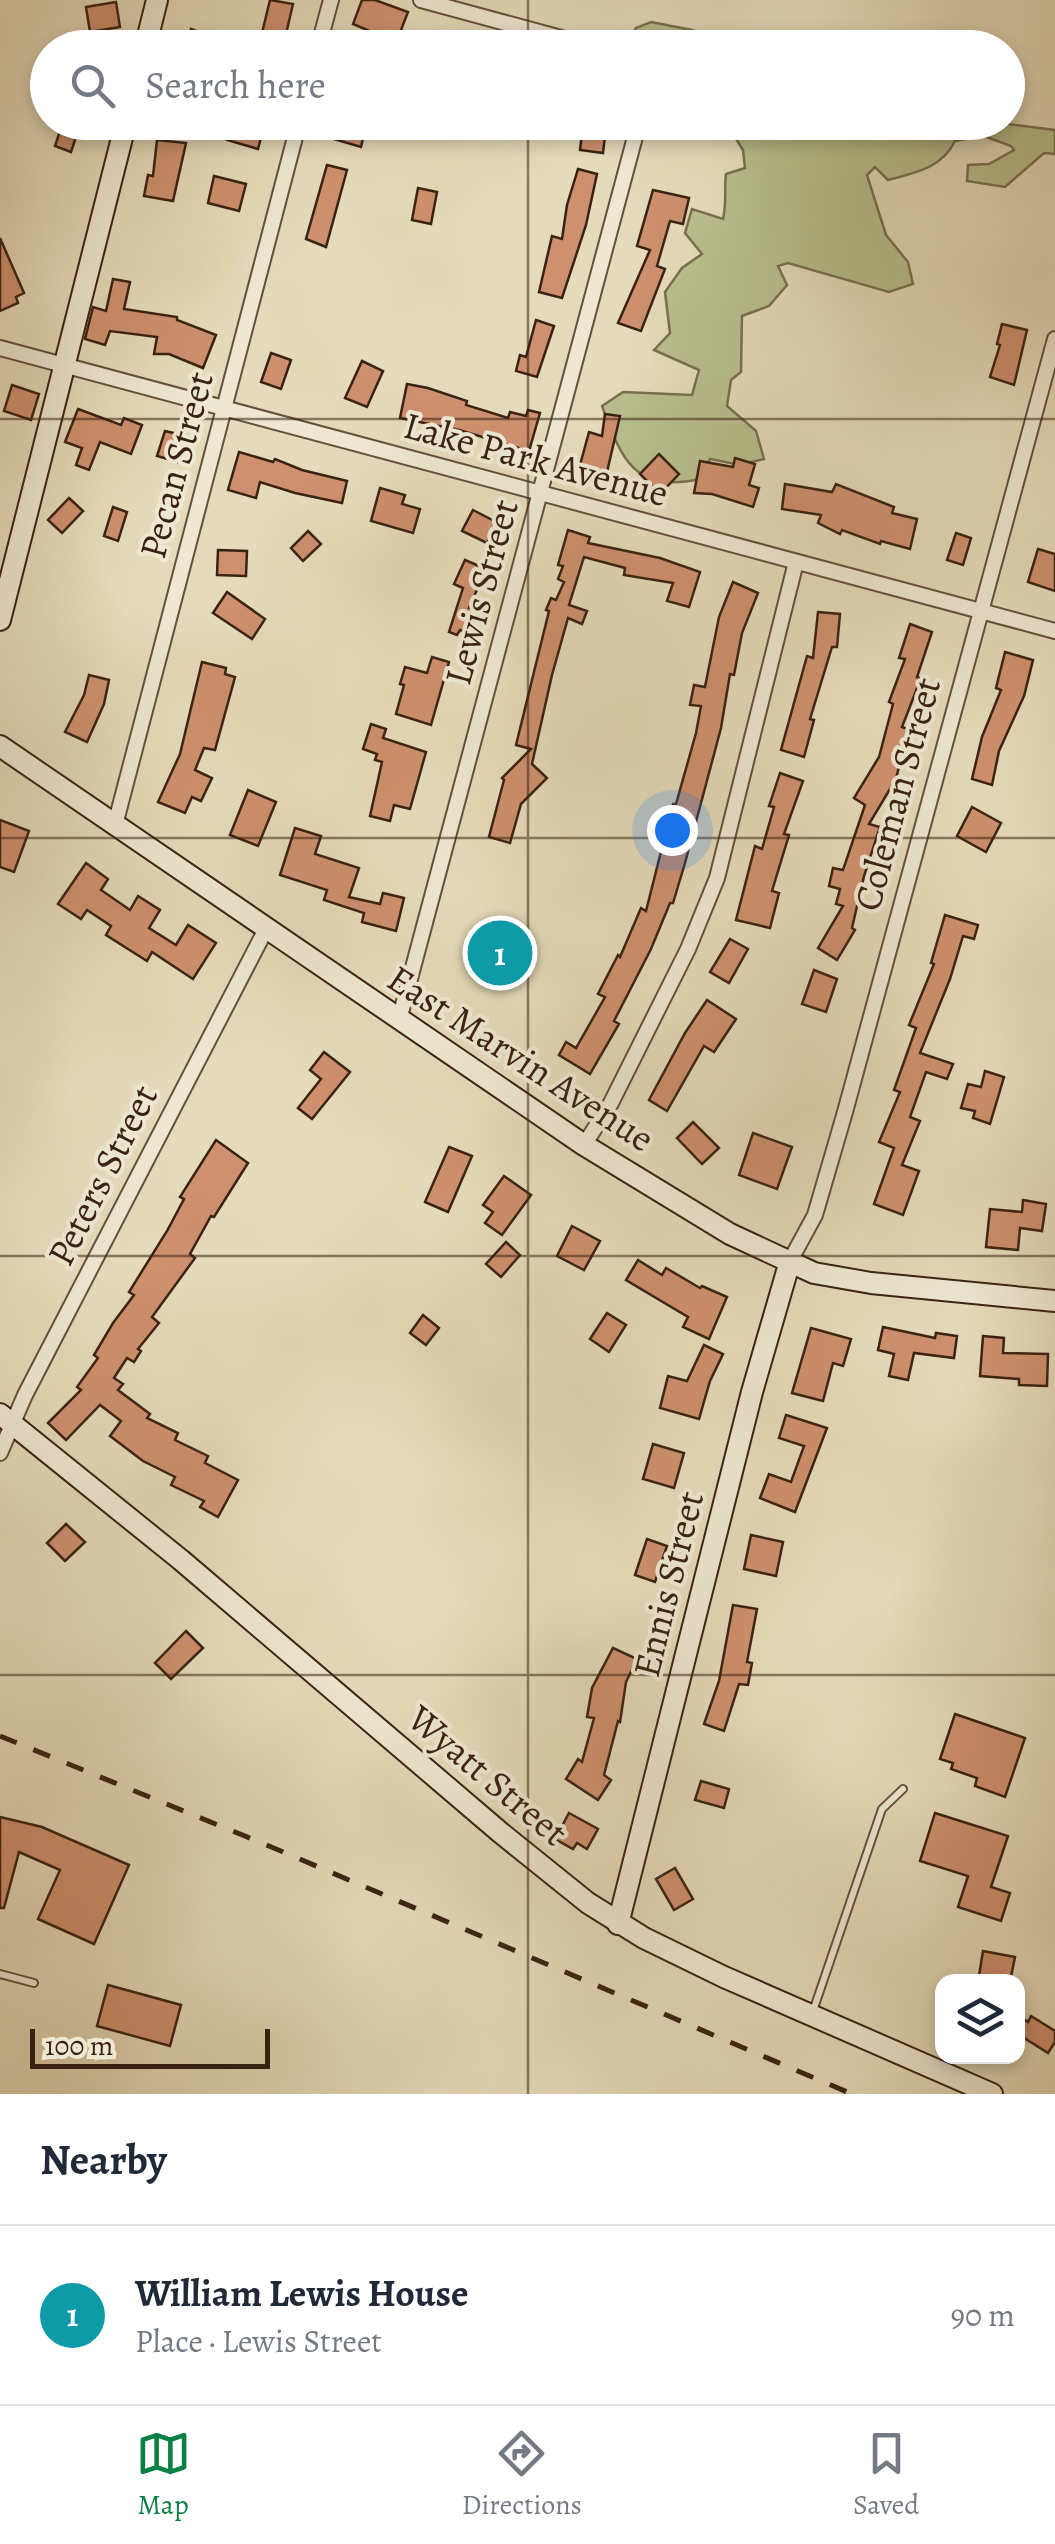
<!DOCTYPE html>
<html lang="en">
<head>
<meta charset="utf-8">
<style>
  :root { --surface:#fff; --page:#f6f6f7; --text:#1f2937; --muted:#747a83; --line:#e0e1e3; --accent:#0b8043 }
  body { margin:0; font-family:Alegreya,serif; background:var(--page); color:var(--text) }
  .controls { position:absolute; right:30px; bottom:30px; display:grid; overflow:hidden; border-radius:20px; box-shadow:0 5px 15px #0003 }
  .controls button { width:90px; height:90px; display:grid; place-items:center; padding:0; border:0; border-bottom:2px solid var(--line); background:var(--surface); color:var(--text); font:50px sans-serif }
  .scale { position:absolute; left:30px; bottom:25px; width:240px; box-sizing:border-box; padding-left:10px; border:5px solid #3a2213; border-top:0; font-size:28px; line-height:35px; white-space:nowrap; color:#3a2213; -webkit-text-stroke:8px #eee8d2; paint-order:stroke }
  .you { position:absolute; left:672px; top:830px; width:35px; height:35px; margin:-25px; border:8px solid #fff; border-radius:50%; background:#1a73e8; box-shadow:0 0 0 15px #1a73e833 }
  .badge { display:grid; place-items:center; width:65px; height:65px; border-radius:50%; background:var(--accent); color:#fff; font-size:32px; font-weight:700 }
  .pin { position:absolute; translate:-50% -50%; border:5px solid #fff; box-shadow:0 2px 10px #0006 }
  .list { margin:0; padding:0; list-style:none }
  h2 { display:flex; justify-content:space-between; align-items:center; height:130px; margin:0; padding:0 40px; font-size:42px }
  h2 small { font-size:32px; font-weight:400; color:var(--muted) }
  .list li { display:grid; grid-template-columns:65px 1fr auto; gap:30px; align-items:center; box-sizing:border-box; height:180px; padding:0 40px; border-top:2px solid var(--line) }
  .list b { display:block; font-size:38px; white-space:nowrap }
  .list p { margin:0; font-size:32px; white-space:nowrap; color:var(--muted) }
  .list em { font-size:32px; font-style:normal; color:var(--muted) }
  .icon { flex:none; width:55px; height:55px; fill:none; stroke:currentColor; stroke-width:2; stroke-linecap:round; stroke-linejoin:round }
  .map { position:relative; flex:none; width:1055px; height:2094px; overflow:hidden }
  .search { position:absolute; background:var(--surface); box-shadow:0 5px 15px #0003; left:30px; right:30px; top:30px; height:110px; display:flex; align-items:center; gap:25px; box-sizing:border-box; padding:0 35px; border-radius:55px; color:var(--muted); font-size:38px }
  .sheet { height:310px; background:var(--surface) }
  nav { display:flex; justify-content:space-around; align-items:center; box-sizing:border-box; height:140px; border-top:2px solid var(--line); background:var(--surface); font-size:28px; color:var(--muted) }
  nav a { display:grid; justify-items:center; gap:5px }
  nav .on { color:var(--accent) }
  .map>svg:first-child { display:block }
</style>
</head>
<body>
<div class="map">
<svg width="1055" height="2094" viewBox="0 0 1055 2094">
  <rect width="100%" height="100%" fill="#e5dbba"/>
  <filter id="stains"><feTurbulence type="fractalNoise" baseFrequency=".002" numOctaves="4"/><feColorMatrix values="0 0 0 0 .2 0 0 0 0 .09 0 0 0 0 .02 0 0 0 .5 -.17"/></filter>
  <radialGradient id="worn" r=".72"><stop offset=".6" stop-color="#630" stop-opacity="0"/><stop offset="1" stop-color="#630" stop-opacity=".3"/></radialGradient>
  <g fill="#b7bf8d" stroke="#787050" stroke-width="2.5">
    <polygon points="651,22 692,30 745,47 632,48 626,45 636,28"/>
    <path d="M 992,122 L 1055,130 L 1055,154 L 1044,153 L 1005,187 L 967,181 L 968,165 L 989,164 L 1014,150 L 1011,146 L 984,136 L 955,141 C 942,168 915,173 888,180 L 875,167 L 867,175 L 886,235 L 908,262 L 913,284 L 889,292 L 788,263 L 778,266 L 787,285 L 769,306 L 742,316 L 741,372 L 731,380 L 727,406 L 756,431 L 764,459 L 740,465 L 710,459 L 700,479 C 634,493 622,460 602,406 L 623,392 L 692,395 L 699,370 L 654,350 L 670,333 L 665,292 L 682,268 L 702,254 L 685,233 L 692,209 L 723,219 C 727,202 724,190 726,174 L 745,168 L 743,150 L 733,134 L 736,123 Z"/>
  </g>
  <g fill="#ce906e" stroke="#3a2213" stroke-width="2.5">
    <polygon points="270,0 293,4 286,34 262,33"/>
    <polygon points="362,0 375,0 408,12 394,48 361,48 372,32 353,24"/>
    <polygon points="116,2 120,27 90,32 86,7"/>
    <polygon points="191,29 237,46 237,48 185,48"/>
    <polygon points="497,33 531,46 531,48 491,48"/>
    <polygon points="63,122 81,122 71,152 55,146"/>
    <polygon points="232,122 264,126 258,149 227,140"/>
    <polygon points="334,122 367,122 361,147 330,138"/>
    <polygon points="582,134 605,136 603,153 580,150"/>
    <polygon points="157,140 186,143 173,201 144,196 148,175 153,176"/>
    <polygon points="327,165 347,170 326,247 306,239"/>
    <polygon points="578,169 597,174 586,225 562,298 539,292 552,236 562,239 567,205"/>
    <polygon points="214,176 246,184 239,211 208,203"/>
    <polygon points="418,188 437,192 431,224 412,220"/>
    <polygon points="653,190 689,198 683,224 670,221 657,266 665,269 641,331 618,323 650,250 637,246"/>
    <polygon points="0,238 24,293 16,297 18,303 0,311"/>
    <polygon points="113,279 130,282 124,309 177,317 177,320 216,335 203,368 169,354 154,354 157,337 110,331 105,345 85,339 93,307 106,311"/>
    <polygon points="536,320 554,326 537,377 516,371 520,355 526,357"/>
    <polygon points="1002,324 1027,330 1014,385 990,377 1000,345 997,344"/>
    <polygon points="271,353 291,360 281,389 261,382"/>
    <polygon points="362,361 383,371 367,407 345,398"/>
    <polygon points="407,384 428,388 467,401 466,405 508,418 510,412 526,416 528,410 540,413 529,451 459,430 400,418"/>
    <polygon points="12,385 39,394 31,420 4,411"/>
    <polygon points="78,409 121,425 124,418 142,425 131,454 100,442 89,470 76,465 82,448 65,442"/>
    <polygon points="605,414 620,416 607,472 580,465 589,432 602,436"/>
    <polygon points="165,431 186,436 177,462 157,456"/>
    <polygon points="239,452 273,462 275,459 302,470 347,481 342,503 295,493 260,482 256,498 228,490"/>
    <polygon points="659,454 679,474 660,494 640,474"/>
    <polygon points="735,458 755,464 749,485 759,488 753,507 712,494 694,493 700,461 733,467"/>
    <polygon points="785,484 832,492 836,484 894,507 892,513 917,519 910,549 881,541 880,544 842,530 840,534 818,523 821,515 782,509"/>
    <polygon points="380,488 405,495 402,504 420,509 413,533 371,521"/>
    <polygon points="69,498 83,511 62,533 48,520"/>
    <polygon points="113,507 127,512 118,541 104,536"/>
    <polygon points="473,510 498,523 487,543 462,531"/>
    <polygon points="568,530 590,537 588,543 660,558 700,572 689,607 667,601 673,583 624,575 625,568 584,557 569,605 587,611 582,624 568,618 552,675 532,764 547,778 521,804 510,843 489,837 504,780 502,778 531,749 516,745 549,611 546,610 551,598 556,600 564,582 558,579 563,566 558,565"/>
    <polygon points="308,531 321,544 303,561 291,548"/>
    <polygon points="956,533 971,538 963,565 947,560"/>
    <polygon points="1038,549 1055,554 1055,591 1028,582"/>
    <polygon points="218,550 247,551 246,576 217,575"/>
    <polygon points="465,560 486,569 469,608 476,610 469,633 460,630 457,635 449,632 463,588 454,584"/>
    <polygon points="733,582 758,593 742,633 734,675 730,674 721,728 685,863 673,903 670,903 651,949 614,1021 619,1024 590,1074 559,1055 566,1042 576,1048 605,997 598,994 618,955 620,957 641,908 646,911 673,804 676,804 696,733 701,706 690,705 694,685 705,687 719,617"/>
    <polygon points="227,592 265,619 252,639 213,613"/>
    <polygon points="818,612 840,614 837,647 832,647 810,719 814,720 804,757 781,750 807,656 813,658"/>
    <polygon points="910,624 932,632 917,677 921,678 902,727 908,729 896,779 869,824 880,827 864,876 852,928 855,930 837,960 818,948 843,906 836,904 840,889 829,886 833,868 843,870 865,805 854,798 879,757 893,704 889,702 905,659 899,658"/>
    <polygon points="1005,652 1033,660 1024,696 999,751 992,785 972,779 982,737 1001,690 996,688"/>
    <polygon points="432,657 449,662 431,725 396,714 404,685 400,684 405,667 427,673"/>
    <polygon points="202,662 226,668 225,674 235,677 215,750 204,748 195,770 212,778 201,801 192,797 185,813 158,802 180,754"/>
    <polygon points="89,675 109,680 104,704 87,742 65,732 84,695"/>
    <polygon points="371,724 386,729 383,738 426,752 410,809 394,805 390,821 370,816 382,762 375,760 377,754 363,749"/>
    <polygon points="780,773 803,781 784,834 789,835 772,891 779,893 770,928 736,920 755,846 762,849 774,807 769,806"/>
    <polygon points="248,790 276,802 258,846 230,835"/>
    <polygon points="972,807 1001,823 986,852 957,836"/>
    <polygon points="0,820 29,831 14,872 0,867"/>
    <polygon points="295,828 321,836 315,854 359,868 349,897 380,904 383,893 404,898 396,931 362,922 364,913 324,900 327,890 280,875"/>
    <polygon points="86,863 108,879 101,890 130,910 138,896 160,910 149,928 176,945 188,925 216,943 193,979 152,952 147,961 106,935 111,926 87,910 81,919 58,904"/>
    <polygon points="945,915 978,925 974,939 963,936 950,979 920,1053 953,1064 947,1079 926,1072 910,1117 920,1121 902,1165 919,1171 903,1215 874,1204 894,1148 879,1142 900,1092 894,1090 916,1028 909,1025 934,964 931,963"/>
    <polygon points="502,926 526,947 498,981 474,960"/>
    <polygon points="730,939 748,949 729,983 710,972"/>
    <polygon points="814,970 837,979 826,1012 802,1004"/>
    <polygon points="707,1000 736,1019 714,1052 704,1046 667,1111 649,1100 685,1033"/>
    <polygon points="324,1052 350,1072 312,1119 298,1108 321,1079 310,1070"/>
    <polygon points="985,1071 1004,1077 990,1124 973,1118 975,1111 961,1108 968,1084 981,1087"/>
    <polygon points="693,1122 719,1148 702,1164 677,1138"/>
    <polygon points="753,1133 792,1147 777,1189 739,1175"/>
    <polygon points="216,1140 248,1163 214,1217 211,1216 190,1254 195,1258 152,1317 159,1323 138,1349 141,1351 134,1362 127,1358 114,1378 123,1384 118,1390 150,1414 147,1418 178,1433 175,1440 208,1456 205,1463 238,1480 218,1517 200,1507 204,1501 171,1485 175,1477 143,1461 110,1436 121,1421 100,1405 66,1440 48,1423 81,1390 77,1387 98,1358 94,1355 113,1323 134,1295 129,1292 167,1231 184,1199 180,1197"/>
    <polygon points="449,1147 472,1156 448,1212 425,1202"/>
    <polygon points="504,1176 531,1195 502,1235 485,1223 493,1212 483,1205"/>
    <polygon points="1023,1200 1046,1204 1042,1231 1020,1228 1018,1250 986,1247 990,1209 1022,1212"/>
    <polygon points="572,1226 600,1241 584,1270 557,1256"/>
    <polygon points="506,1242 520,1255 501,1277 486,1264"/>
    <polygon points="638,1260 662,1275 666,1268 700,1288 702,1286 727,1297 709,1339 683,1327 688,1317 626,1280"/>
    <polygon points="607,1313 626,1325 609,1352 590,1339"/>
    <polygon points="423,1315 439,1328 426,1345 410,1333"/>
    <polygon points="883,1327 935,1338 936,1333 957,1336 954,1358 914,1353 908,1380 889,1376 894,1354 878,1350"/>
    <polygon points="811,1328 851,1339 843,1366 833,1363 823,1401 792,1393"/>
    <polygon points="983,1336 1004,1338 1003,1353 1048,1354 1047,1386 1019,1385 1019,1379 980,1376"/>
    <polygon points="704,1345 723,1354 710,1381 699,1419 660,1408 668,1376 687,1381"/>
    <polygon points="786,1415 827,1428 795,1512 760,1498 769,1474 791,1482 804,1446 779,1438"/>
    <polygon points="653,1444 684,1453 674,1488 643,1479"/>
    <polygon points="66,1524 85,1542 65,1561 47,1543"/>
    <polygon points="751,1535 783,1542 776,1576 744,1569"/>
    <polygon points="647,1539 667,1546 655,1582 635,1575"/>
    <polygon points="733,1605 757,1609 747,1662 752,1663 748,1685 739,1684 724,1731 704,1724 719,1681"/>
    <polygon points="186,1631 203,1648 171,1679 155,1663"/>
    <polygon points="613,1648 637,1659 626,1682 620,1722 618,1721 604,1775 611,1780 598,1800 566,1779 578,1759 582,1762 594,1718 587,1717 592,1688"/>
    <polygon points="955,1714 1025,1738 1005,1797 975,1786 977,1778 951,1769 953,1763 940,1759"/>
    <polygon points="701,1781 729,1789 724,1808 695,1800"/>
    <polygon points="569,1813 598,1829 587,1849 577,1843 573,1849 555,1839"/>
    <polygon points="935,1813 1008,1836 991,1887 1010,1893 1001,1921 958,1907 968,1876 920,1861"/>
    <polygon points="0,1817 42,1827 129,1865 94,1944 38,1919 60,1870 19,1852 4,1908 0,1908"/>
    <polygon points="675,1868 693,1899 674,1910 656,1879"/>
    <polygon points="983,1951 1015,1957 1010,1982 978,1982"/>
    <polygon points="108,1985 181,2005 170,2046 97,2026"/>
    <polygon points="1018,2015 1028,2022 1031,2016 1055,2031 1055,2042 1048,2053 1018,2034"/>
  </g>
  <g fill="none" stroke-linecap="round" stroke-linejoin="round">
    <defs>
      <g id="lane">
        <polyline points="0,1974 34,1983"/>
        <polyline points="812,2014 882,1809 903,1789"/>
      </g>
      <g id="street">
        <polyline points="421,0 598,48"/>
        <polyline points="318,48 331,0"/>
        <polyline points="0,348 1055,631"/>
        <polyline points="115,825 299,122"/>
        <polyline points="399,1020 639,122"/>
        <polyline points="584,1145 611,1103 688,949 717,878 796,562"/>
        <polyline points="790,1261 815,1215 845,1112 1055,339"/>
        <polyline points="0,1453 25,1395 266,929"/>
      </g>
      <g id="secondary">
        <polyline points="145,48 157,0"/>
        <polyline points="0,620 126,122"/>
        <polyline points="0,746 584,1145 730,1234 814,1273 871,1283 1055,1301"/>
        <polyline points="0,1414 181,1560 501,1833 588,1903 644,1938 724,1977 992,2094"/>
        <polyline points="618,1924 752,1392 790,1261"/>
      </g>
    </defs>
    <use href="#lane" stroke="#65503d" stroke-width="10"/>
    <use href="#street" stroke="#65503d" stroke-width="18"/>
    <use href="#secondary" stroke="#3a2213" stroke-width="24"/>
    <use href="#lane" stroke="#eee8d2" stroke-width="6"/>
    <use href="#street" stroke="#eee8d2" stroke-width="14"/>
    <use href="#secondary" stroke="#eee8d2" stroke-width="20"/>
    <polyline stroke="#3a2213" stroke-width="5" stroke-dasharray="18 18" stroke-linecap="butt" points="0,1736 262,1843 852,2094"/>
  </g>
  <path fill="none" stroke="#3a2213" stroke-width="2.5" stroke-opacity="0.55" d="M 528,0 L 528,48M 528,122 L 528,2094M 0,419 L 1055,419M 0,838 L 1055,838M 0,1256 L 1055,1256M 0,1675 L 1055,1675"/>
  <g text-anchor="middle" stroke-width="8" stroke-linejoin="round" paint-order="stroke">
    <g font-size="38" fill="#3a2213" stroke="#eee8d2">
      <text transform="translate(536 459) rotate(15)" y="13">Lake Park Avenue</text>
      <text transform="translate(176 465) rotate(-75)" y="13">Pecan Street</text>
      <text transform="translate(481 592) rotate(-75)" y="13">Lewis Street</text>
      <text transform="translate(897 794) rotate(-75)" y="13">Coleman Street</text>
      <text transform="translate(521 1058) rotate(33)" y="13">East Marvin Avenue</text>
      <text transform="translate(102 1175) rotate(-63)" y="13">Peters Street</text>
      <text transform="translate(668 1584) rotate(-76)" y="13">Ennis Street</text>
      <text transform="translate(488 1775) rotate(40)" y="13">Wyatt Street</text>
    </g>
  </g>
  <rect width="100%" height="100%" filter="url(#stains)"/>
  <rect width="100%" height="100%" fill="url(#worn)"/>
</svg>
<div class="controls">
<button><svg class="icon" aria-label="layers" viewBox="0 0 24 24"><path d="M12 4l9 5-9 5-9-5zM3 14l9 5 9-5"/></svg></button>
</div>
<div class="scale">100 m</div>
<div class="you"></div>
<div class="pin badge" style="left:500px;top:953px;background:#0f9aa8">1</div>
<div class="search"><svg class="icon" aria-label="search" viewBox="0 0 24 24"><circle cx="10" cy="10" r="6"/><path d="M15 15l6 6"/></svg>Search here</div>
</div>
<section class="sheet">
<h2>Nearby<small></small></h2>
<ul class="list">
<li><span class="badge" style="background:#0f9aa8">1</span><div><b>William Lewis House</b><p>Place · Lewis Street</p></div><em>90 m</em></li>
</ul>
</section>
<nav>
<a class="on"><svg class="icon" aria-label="map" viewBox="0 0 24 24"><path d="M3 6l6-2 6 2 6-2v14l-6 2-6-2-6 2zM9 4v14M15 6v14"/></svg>Map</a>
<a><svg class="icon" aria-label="directions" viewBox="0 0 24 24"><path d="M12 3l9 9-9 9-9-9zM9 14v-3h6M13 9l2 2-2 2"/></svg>Directions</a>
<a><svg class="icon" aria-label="saved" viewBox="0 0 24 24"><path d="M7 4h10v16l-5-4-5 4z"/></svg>Saved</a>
</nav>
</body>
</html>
